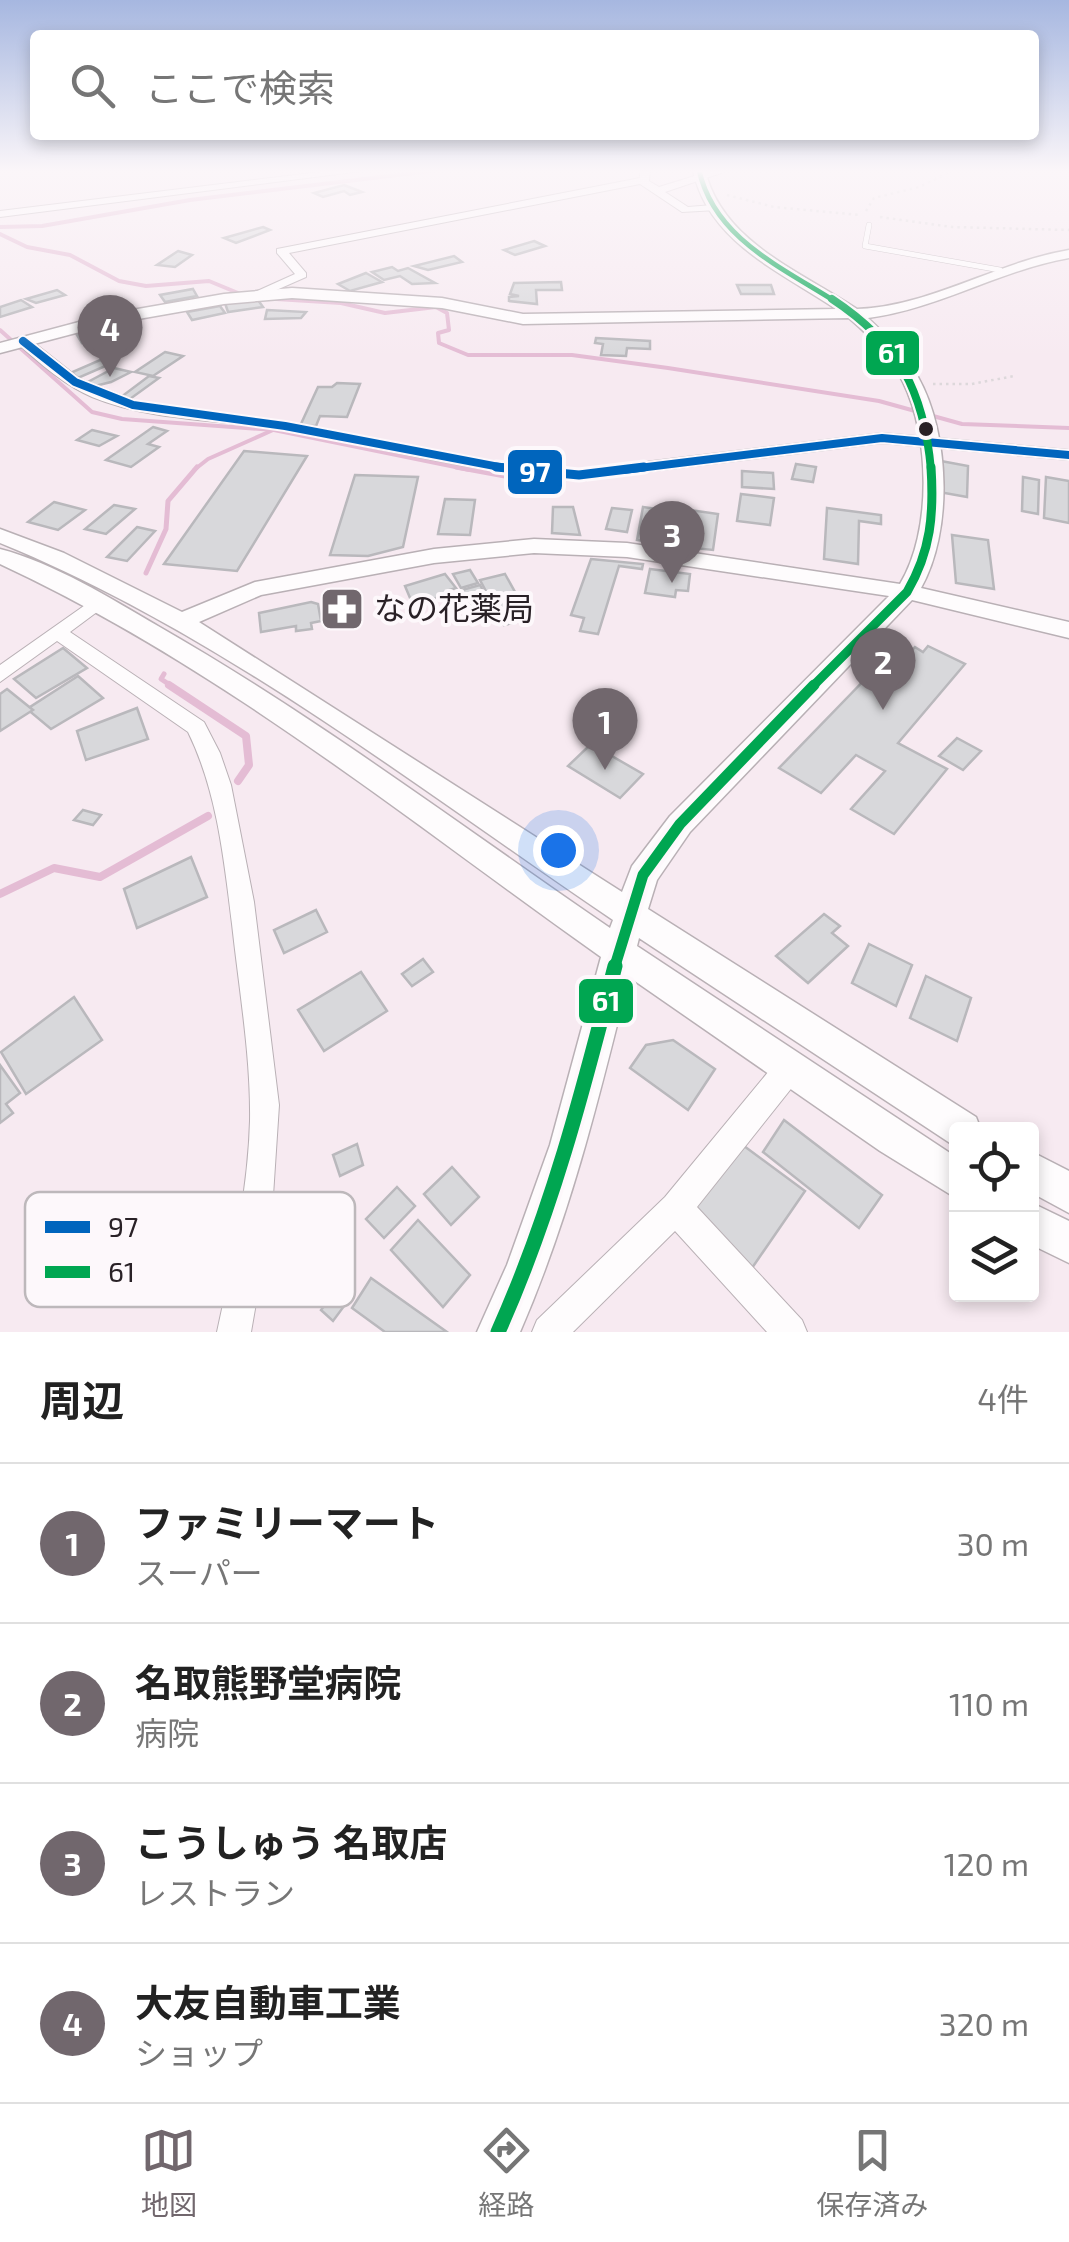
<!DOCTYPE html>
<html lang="ja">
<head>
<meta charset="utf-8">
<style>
  :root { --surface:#fff; --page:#f6f6f6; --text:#222; --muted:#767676; --line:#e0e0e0; --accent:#71676d }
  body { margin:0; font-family:"Exo 2","Noto Sans JP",sans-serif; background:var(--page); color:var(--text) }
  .controls { position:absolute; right:30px; bottom:30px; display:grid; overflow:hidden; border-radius:10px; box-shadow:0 5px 15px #0003 }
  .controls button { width:90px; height:90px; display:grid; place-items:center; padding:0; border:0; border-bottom:2px solid var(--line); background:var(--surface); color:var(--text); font:50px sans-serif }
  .you { position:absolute; left:558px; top:850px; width:35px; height:35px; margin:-25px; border:8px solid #fff; border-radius:50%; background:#1a73e8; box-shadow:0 0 0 15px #1a73e833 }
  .badge { display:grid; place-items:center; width:65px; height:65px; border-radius:50%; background:var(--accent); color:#fff; font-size:32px; font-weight:700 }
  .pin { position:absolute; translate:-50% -82px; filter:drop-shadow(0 2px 5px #0008) }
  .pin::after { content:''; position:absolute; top:52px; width:35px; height:30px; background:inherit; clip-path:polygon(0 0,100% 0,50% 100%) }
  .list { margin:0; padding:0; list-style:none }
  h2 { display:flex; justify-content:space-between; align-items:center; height:130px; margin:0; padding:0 40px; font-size:42px }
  h2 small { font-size:32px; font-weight:400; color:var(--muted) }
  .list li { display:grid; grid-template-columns:65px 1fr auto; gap:30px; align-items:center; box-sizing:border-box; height:160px; padding:0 40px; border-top:2px solid var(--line) }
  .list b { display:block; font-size:38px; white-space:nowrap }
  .list p { margin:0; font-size:32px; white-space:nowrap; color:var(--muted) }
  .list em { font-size:32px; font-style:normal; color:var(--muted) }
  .icon { flex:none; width:55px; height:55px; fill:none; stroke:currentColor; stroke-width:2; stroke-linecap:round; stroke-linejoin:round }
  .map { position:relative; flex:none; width:1069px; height:1332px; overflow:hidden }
  .search { position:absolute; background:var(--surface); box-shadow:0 5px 15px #0003; left:30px; right:30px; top:30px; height:110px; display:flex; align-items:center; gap:25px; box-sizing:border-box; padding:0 35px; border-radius:10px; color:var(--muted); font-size:38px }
  .sheet { height:770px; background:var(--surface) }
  nav { display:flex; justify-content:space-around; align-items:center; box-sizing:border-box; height:140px; border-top:2px solid var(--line); background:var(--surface); font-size:28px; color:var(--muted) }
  nav a { display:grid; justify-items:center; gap:5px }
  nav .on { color:var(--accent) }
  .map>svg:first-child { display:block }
</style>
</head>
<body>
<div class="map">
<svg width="1069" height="1332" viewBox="0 0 1069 1332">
  <rect width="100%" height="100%" fill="#f7eaf1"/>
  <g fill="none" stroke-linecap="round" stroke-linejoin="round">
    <g stroke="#e4bcd4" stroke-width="4">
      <polyline points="444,170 507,170"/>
      <polyline points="0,227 42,226 190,200 439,170"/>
      <polyline points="0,234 27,247 70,255 119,281 146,286 209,281 238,293"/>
      <polyline points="276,299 341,303 385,313 436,307 447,313 449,330 438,333 439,343 468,355 572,355 668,368 879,401 962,424 1069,428"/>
      <polyline points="0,330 92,412 122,419 274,430 470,470"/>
      <polyline points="194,470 208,459 273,430"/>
    </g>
    <g stroke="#e4bcd4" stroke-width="5">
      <polyline points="456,467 516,478 586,479"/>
      <polyline points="146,573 166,529 168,501 197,467"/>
      <polyline points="164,674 161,679 173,687"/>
    </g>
    <g stroke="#e4bcd4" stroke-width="8">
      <polyline points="169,685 246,736 249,765 238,781"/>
      <polyline points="0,894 54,868 100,877 208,816"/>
    </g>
  </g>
  <g fill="#d8d8db" stroke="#b9b8bc" stroke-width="2.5">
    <polygon points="344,185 362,192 350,195 344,191 323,197 314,193"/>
    <polygon points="263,227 270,230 236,243 224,238"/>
    <polygon points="534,241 545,246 515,255 504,250"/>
    <polygon points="178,251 192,255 175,267 157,265"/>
    <polygon points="454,256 462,262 428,270 414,266"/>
    <polygon points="392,267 398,271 408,268 435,283 412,284 400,276 384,280 372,272"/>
    <polygon points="366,273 382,282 350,291 338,284"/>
    <polygon points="561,282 562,290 536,290 537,304 509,301 509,297 519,296 510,294 514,283"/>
    <polygon points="737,285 771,285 774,294 741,294"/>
    <polygon points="193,289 197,296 165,302 160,295"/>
    <polygon points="57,290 65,295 36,303 26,299"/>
    <polygon points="119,299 127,305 97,313 87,308"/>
    <polygon points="21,300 32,307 0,317 0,307"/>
    <polygon points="258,300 263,307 228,312 225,303"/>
    <polygon points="220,306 225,313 192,320 187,312"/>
    <polygon points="267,310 306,312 301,318 265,319"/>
    <polygon points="112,327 117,335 82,343 77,335"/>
    <polygon points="596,338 650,341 650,349 627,348 626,356 601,355 603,344 595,343"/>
    <polygon points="165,352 183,356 153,376 135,372"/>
    <polygon points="100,360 110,364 78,378 68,374"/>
    <polygon points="114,368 131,372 111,382 95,386 86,383"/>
    <polygon points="149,376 159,378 130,399 121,397"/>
    <polygon points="337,383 360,384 347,417 320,416 316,426 300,426 318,387 332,387"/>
    <polygon points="153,427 167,431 148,444 159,447 131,467 106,460"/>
    <polygon points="92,430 117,436 99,446 77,440"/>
    <polygon points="244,451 307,456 237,571 164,564"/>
    <polygon points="941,461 968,466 967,497 939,492"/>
    <polygon points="796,464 816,467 813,482 792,479"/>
    <polygon points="742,471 773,473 774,489 742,487"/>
    <polygon points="355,475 418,477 403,547 368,556 330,555"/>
    <polygon points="1023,477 1039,480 1038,514 1022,511"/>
    <polygon points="1046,477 1069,481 1069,523 1044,518"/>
    <polygon points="741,494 774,498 770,525 737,521"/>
    <polygon points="445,499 475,500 470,535 438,534"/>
    <polygon points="54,502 85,510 58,530 28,522"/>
    <polygon points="114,505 135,509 106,534 85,529"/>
    <polygon points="553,507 573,507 580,535 552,533"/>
    <polygon points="643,507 685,513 676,546 637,540"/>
    <polygon points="612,508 632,510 627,532 606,529"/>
    <polygon points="827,508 881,515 881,524 859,521 858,564 824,559"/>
    <polygon points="690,510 718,514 713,550 683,547"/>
    <polygon points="137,527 155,531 127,561 107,557"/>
    <polygon points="952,535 988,540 994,589 956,583"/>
    <polygon points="591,559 643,564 642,569 619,566 598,634 580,631 584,618 571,615"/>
    <polygon points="650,569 690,574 688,591 676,590 675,597 645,593"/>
    <polygon points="470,570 478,583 461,588 453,574"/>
    <polygon points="445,574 456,588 446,591 449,594 413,605 405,586"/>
    <polygon points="505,574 530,619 504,625 480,580"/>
    <polygon points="480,585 490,603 472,607 462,590"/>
    <polygon points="355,595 360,615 336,621 332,599"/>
    <polygon points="311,602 318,604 321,621 311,623 312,629 296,631 296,626 261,632 259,613"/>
    <polygon points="928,646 965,664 898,743 947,769 894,834 851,809 885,771 856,755 821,793 779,768 876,668 889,675 915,647 923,652"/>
    <polygon points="63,648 87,668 36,698 14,679"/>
    <polygon points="78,676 103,698 51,729 27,709"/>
    <polygon points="7,689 33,710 0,731 0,694"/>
    <polygon points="137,708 148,739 86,760 77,731"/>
    <polygon points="957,738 981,751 963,770 939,756"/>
    <polygon points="591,744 643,774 620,798 568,766"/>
    <polygon points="83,810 101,815 93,825 74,820"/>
    <polygon points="191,857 207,897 137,928 124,889"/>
    <polygon points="316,910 327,932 284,953 274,930"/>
    <polygon points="824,914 840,926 832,933 848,946 808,983 776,956"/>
    <polygon points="869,944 912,965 896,1006 852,983"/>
    <polygon points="423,959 433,972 412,986 402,974"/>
    <polygon points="361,972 387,1011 324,1051 298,1010"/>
    <polygon points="926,976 971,998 957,1041 910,1018"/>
    <polygon points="74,997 102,1040 26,1094 1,1052"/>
    <polygon points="673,1040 715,1069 688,1110 630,1068 646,1045"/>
    <polygon points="0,1065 20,1093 6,1104 13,1113 0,1123"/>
    <polygon points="784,1120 882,1195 859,1228 763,1152"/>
    <polygon points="357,1144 363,1165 340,1176 333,1155"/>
    <polygon points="744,1146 805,1191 752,1268 694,1208"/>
    <polygon points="452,1167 479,1197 451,1225 424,1194"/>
    <polygon points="397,1187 415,1206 384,1238 366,1219"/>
    <polygon points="418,1220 470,1275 443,1307 391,1250"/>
    <polygon points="371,1278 447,1332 385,1332 352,1308"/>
    <polygon points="338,1288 350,1298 333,1321 321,1310"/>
  </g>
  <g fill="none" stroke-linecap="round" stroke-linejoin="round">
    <defs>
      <polyline id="service" points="869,225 865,246 1000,270"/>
      <g id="minor">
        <polygon points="337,170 369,170 0,217 0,211"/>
        <polygon points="640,170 650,170 649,181 659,187 714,170 730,170 665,192 688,207 713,205 717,210 682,212 640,184 289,253 306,273 306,277 256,299 246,296 295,274 277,253 277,249 640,178"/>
        <path d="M 18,338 L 28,338 L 80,379 L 135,401 L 285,422 L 468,458 L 542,468 L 579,470 L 882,433 L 1069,450 L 1069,460 L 882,443 L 579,480 C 479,474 384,448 287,431 C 222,419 153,422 92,397 C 64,385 41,364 18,344 Z"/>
        <path d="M 98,596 L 107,602 L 105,606 L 70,632 L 204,722 L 220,753 L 231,785 L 254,902 L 279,1105 L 272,1211 L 251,1332 L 217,1332 C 232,1263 248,1192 250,1121 C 251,1056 239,989 232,924 C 224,859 217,791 188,732 L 57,641 L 0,682 L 0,665 Z"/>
        <polygon points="788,1056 798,1060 802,1070 798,1080 697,1207 802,1320 807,1332 767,1332 675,1231 573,1332 532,1332 537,1320 665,1197 778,1060"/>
      </g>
      <g id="tertiary">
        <path d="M 693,170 L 705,170 C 722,242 800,271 857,309 C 929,307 997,262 1069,250 L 1069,258 C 1000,270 938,309 868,318 C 887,335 905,355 918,377 C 950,434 953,531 921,588 L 1069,622 L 1069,638 L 912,600 L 690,832 L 657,880 L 648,909 L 976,1117 L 981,1130 L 956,1130 L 956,1146 L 950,1143 L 639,938 L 637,946 L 956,1157 L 956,1198 L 880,1151 L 629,977 C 599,1098 570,1217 520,1332 L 477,1332 L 507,1265 L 550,1145 L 601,957 C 406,819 218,665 0,564 L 0,549 C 54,563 110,598 158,626 C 315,716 461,826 610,928 L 613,920 C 418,788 217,631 0,543 L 0,529 L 64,553 L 182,612 L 255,582 L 434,549 L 534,539 L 627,543 L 900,584 C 932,531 930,437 903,382 C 891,357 870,336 849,318 L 523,324 L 442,308 L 292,298 L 224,304 L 110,324 L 0,353 L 0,343 L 109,314 L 224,294 L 292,288 L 442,298 L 523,314 L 836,309 C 781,272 708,242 693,170 ZM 534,553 L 627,557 L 889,596 L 670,816 L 632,866 L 622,892 L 199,622 L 261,595 L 434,563 Z"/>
        <polygon points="1032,1152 1069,1171 1069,1213 1032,1193"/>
        <polygon points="1032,1203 1069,1221 1069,1263 1032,1245"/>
      </g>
    </defs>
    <use href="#service" stroke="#b9b0b5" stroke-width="6"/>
    <use href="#minor" stroke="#b9b0b5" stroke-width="2"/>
    <use href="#tertiary" stroke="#b9b0b5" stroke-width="3"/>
    <g stroke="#ddd8db" stroke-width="2.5" stroke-dasharray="2.5 4" stroke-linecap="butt">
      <polyline points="727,195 774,207 860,215"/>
      <polyline points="866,211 874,198 919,187 954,170"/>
      <polyline points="880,217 952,227 1069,230"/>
      <polyline points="933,384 972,384 1014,376"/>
    </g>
    <use href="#service" stroke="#fefcfd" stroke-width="5"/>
    <use href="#minor" fill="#fefcfd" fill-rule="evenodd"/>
    <use href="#tertiary" fill="#fefcfd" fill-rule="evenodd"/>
    <defs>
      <g id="bus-1-far1">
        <polyline points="23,341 75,382 133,405 285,426 515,470"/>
        <polyline points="623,470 882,438 1069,455"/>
      </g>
      <polyline id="bus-1" points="496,467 579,475 644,467"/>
      <path id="bus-2-far4" d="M 699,170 C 714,238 781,267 836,302"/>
      <path id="bus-2-far3" d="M 832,299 C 899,343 924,391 931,470"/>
      <path id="bus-2-far2" d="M 812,687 L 907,592 C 931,551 934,514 931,467"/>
      <polyline id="bus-2-far1" points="614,969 643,875 680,824 814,685"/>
      <path id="bus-2" d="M 498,1332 C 551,1214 583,1091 615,966"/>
    </defs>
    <use href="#bus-1-far1" stroke="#fdf8fb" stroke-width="12"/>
    <use href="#bus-1" stroke="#fdf8fb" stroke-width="15"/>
    <use href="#bus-2-far4" stroke="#fdf8fb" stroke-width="9"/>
    <use href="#bus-2-far3" stroke="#fdf8fb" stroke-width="12"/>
    <use href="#bus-2-far2" stroke="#fdf8fb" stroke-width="15"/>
    <use href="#bus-2-far1" stroke="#fdf8fb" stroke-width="19"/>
    <use href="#bus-2" stroke="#fdf8fb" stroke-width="22"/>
    <use href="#bus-1-far1" stroke="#0065bd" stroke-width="8"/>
    <use href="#bus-1" stroke="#0065bd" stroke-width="9"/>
    <use href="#bus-2-far4" stroke="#00a651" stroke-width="5"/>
    <use href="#bus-2-far3" stroke="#00a651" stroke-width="8"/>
    <use href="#bus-2-far2" stroke="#00a651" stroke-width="9"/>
    <use href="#bus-2-far1" stroke="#00a651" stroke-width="11"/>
    <use href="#bus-2" stroke="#00a651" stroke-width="15"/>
  </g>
  <linearGradient id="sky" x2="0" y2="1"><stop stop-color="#a6b7e0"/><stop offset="0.48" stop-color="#fbf6f9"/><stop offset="1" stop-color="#fbf6f9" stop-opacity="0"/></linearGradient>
  <rect width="1069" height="357" fill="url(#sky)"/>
  <defs>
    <symbol id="pharmacy-square" viewBox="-11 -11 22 22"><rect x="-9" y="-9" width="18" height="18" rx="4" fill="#71676d" stroke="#fdf8fb"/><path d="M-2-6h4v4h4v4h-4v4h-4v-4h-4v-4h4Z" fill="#fff"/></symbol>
  </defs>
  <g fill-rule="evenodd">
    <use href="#pharmacy-square" x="317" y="584" width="50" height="50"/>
  </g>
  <circle fill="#292126" stroke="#fdf8fb" stroke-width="4" cx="926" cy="429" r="9"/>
  <g text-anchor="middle" stroke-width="8" stroke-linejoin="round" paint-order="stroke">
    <g font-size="32" fill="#292126" stroke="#fdf8fb" text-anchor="start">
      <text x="374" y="620">なの花薬局</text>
    </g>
  </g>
  <rect x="25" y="1192" width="330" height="115" rx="15" fill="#fdf8fb" stroke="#bdb8bb" stroke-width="2.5"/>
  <rect x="45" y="1221" width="45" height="12" fill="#0065bd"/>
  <rect x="45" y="1266" width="45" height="12" fill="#00a651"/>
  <g font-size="28" fill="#292126">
    <text x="108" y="1237">97</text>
    <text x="108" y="1282">61</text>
  </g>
  <g stroke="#fdf8fb" stroke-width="4">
    <rect x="864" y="329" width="57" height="48" rx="10" fill="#00a651"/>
    <rect x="506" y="448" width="58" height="48" rx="10" fill="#0065bd"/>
    <rect x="577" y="977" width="58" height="48" rx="10" fill="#00a651"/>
  </g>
  <g font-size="28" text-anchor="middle" font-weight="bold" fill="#fff">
    <text x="892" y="363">61</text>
    <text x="535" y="482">97</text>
    <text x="606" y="1011">61</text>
  </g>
</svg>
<div class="controls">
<button><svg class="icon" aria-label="locate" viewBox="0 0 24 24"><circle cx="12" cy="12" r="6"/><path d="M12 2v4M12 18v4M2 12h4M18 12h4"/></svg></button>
<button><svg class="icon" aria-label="layers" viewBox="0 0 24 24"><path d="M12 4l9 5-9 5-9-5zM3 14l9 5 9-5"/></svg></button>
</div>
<div class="you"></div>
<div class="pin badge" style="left:605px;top:770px">1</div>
<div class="pin badge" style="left:883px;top:710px">2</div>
<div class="pin badge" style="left:672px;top:583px">3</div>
<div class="pin badge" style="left:110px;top:377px">4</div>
<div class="search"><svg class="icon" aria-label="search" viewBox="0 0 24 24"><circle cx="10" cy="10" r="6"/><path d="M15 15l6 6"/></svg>ここで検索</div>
</div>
<section class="sheet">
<h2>周辺<small>4件</small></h2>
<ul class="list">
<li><span class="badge">1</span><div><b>ファミリーマート</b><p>スーパー</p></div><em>30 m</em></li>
<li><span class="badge">2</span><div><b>名取熊野堂病院</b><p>病院</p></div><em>110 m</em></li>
<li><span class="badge">3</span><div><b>こうしゅう 名取店</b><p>レストラン</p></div><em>120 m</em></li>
<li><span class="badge">4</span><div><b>大友自動車工業</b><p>ショップ</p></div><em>320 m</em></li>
</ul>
</section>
<nav>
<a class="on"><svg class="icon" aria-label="map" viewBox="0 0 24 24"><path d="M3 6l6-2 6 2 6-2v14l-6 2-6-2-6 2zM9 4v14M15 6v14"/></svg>地図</a>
<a><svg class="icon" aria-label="directions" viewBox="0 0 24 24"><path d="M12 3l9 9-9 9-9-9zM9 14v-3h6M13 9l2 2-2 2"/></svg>経路</a>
<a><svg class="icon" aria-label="saved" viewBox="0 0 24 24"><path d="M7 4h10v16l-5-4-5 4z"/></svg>保存済み</a>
</nav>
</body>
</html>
